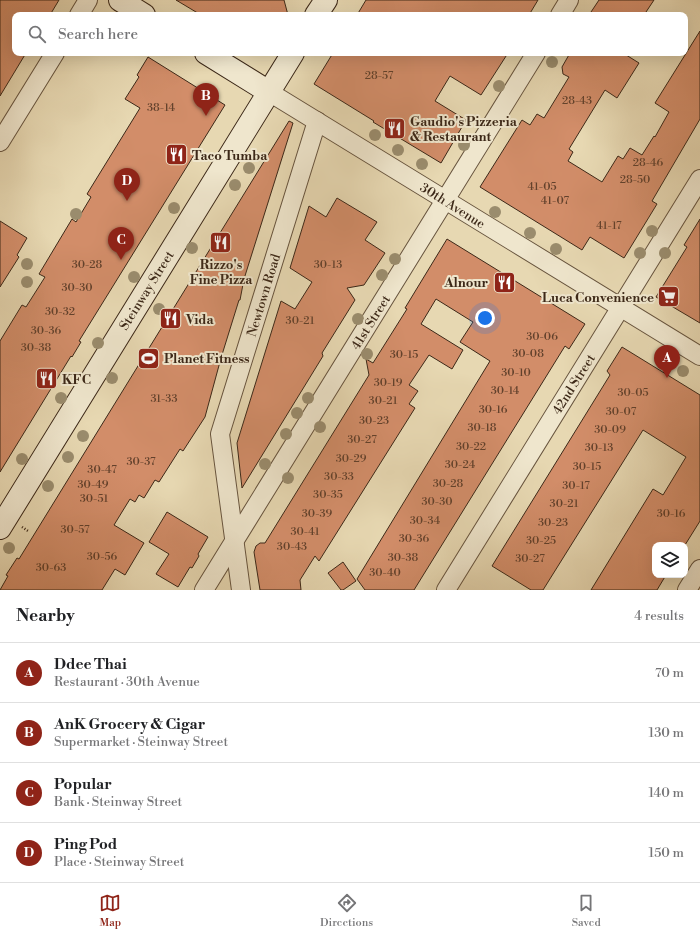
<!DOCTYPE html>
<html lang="en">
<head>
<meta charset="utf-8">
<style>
  :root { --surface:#fff; --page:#f2f2f2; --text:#202124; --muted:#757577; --line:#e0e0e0; --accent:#8f2418 }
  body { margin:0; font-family:"Libre Bodoni",serif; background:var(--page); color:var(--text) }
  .controls { position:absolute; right:12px; bottom:12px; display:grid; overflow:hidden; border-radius:8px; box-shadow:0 4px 16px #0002 }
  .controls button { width:36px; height:36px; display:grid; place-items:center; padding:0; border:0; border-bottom:1px solid var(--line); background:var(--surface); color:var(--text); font:20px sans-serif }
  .you { position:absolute; left:485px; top:318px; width:14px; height:14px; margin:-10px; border:3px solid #fff; border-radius:50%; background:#1a73e8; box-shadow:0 0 0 6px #1a73e833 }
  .badge { display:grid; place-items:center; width:26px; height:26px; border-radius:50%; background:var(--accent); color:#fff; font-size:13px; font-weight:700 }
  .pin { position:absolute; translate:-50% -33px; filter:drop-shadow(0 1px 2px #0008) }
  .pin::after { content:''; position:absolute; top:21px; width:14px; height:12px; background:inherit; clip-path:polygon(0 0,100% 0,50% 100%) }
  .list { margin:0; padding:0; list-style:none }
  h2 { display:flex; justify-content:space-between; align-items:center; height:52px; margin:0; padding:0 16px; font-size:17px }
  h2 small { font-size:13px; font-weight:400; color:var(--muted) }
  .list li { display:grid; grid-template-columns:26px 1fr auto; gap:12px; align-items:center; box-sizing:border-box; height:60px; padding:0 16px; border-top:1px solid var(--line) }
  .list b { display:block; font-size:15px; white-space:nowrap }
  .list p { margin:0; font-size:13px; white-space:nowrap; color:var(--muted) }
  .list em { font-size:13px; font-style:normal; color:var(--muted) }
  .icon { flex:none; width:22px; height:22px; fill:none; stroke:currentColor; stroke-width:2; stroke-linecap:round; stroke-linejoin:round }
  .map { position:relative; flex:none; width:700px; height:590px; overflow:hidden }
  .search { position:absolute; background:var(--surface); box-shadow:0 4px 16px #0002; left:12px; right:12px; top:12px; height:44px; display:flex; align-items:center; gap:10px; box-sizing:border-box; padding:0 14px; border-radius:8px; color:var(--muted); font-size:15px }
  .sheet { height:292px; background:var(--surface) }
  nav { display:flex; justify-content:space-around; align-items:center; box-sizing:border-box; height:56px; border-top:1px solid var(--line); background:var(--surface); font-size:11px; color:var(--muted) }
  nav a { display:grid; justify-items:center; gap:2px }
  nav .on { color:var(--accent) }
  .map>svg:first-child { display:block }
</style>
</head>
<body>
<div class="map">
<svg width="700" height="590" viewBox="0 0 700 590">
  <rect width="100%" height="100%" fill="#e7d8b2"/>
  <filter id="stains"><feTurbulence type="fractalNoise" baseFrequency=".005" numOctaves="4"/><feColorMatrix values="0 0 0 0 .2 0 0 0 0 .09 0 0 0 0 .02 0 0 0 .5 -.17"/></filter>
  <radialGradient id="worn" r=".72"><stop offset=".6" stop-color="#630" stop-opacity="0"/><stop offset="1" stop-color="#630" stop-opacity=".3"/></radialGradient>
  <g fill="#d28d69" stroke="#3c2818">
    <polygon points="0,0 59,0 50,15 15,15 15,53 26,53 0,96"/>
    <polygon points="176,0 284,0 288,15 201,15"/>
    <polygon points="366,0 538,0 529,15 357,15"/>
    <polygon points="599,0 654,0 644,15 589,15"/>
    <polygon points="700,31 700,119 652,201 657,204 624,258 590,237 582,250 480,187 522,120 530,125 537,114 544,118 569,77 563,74 562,67 570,53 623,53 639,63 617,98 605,90 569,149 573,152 568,161 602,182 618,156 623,159 630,148 642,155 654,136 655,137 669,112 655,103"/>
    <polygon points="333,53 508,53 481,95 450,76 435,101 466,120 441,163 373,122 374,121 314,84"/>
    <polygon points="148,57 225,105 79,341 81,342 72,357 71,356 0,472 0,341 22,305 26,307 45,277 39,274 72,219 76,222 91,197 87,194 140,108 125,99 139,77 137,75"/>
    <polygon points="289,121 293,123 244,279 240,300 239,300 221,358 205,417 183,451 180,449 159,482 155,480 144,498 139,495 135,502 130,499 114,525 144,543 125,575 115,569 102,590 0,590 8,576 6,575 17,558 19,559"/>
    <polygon points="337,198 377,222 365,240 385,253 364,285 347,288 355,300 322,353 323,356 242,488 237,443 281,301 295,309 312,282 290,268 309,206 326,217"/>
    <polygon points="700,219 700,323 656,297 687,247 684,245"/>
    <polygon points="0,221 27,238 17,255 19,257 0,287"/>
    <polygon points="447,239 585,324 569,349 565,346 414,590 365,590 357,579 490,361 460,342 473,322 436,299 421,324 463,350 452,369 429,355 409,385 418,391 409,404 415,408 319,561 315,556 300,580 301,590 260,590 254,552 256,546 260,543 265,543 369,375 366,359 373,363 407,309 405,308"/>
    <polygon points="622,347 700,395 700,521 685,545 655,545 655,575 666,575 657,590 591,590 653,489 663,495 686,457 643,430 543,590 531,590 492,566 610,375 607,371"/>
    <polygon points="167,512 208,537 198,554 199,556 192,568 190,567 178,587 156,574 169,554 149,542"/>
    <polygon points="343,562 356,581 343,590 341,590 328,573"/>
  </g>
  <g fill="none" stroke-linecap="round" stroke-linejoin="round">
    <defs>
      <g id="street">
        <polyline points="79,15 88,0"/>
        <polyline points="560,15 569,0"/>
        <polyline points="269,92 700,356"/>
        <polyline points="0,142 55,53"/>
        <polyline points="204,590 536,53"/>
        <polyline points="241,590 220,434 317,121"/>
        <polyline points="446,590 700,179"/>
        <polyline points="687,590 700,569"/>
      </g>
      <g id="secondary">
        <polyline points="120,0 144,15"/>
        <polyline points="316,15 326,0"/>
        <polyline points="206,53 269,92"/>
        <polyline points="0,528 293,53"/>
      </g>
    </defs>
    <use href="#street" stroke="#67543e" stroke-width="20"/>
    <use href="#secondary" stroke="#3c2818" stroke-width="24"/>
    <polyline stroke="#3c2818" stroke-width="2.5" stroke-dasharray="1 2" stroke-linecap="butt" points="22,527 28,531"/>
    <use href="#street" stroke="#efe6cd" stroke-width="18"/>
    <use href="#secondary" stroke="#efe6cd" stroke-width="22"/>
  </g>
  <g fill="#9a8c6d">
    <circle cx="552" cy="62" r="6"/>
    <circle cx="499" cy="86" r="6"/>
    <circle cx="375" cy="135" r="6"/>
    <circle cx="464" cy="145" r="6"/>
    <circle cx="398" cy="150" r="6"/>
    <circle cx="422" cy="164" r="6"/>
    <circle cx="249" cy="168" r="6"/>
    <circle cx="235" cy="185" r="6"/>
    <circle cx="174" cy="208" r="6"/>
    <circle cx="495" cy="212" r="6"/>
    <circle cx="76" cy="214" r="6"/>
    <circle cx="652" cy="231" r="6"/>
    <circle cx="530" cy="233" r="6"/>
    <circle cx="192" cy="248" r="6"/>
    <circle cx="556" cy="249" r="6"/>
    <circle cx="640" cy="253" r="6"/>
    <circle cx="665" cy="253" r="6"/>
    <circle cx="395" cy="259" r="6"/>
    <circle cx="27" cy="264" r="6"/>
    <circle cx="382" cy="275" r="6"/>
    <circle cx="134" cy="277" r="6"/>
    <circle cx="27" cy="282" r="6"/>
    <circle cx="159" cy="309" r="6"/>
    <circle cx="358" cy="319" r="6"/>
    <circle cx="98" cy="343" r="6"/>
    <circle cx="367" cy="354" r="6"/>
    <circle cx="683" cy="371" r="6"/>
    <circle cx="112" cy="378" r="6"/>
    <circle cx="61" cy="398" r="6"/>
    <circle cx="308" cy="398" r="6"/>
    <circle cx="297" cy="413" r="6"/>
    <circle cx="320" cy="427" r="6"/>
    <circle cx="286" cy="434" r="6"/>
    <circle cx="83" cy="436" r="6"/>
    <circle cx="68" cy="457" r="6"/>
    <circle cx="22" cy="459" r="6"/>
    <circle cx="265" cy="464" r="6"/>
    <circle cx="288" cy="478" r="6"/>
    <circle cx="48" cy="486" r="6"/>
    <circle cx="9" cy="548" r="6"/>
  </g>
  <defs>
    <symbol id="restaurant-square" viewBox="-11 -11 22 22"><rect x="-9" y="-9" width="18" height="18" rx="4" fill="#8f2418" stroke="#efe6cd"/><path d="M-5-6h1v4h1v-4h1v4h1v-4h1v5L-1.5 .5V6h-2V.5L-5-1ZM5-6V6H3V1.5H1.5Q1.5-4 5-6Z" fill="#fff"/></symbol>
    <symbol id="supermarket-square" viewBox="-11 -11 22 22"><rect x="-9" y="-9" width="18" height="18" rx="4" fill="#8f2418" stroke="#efe6cd"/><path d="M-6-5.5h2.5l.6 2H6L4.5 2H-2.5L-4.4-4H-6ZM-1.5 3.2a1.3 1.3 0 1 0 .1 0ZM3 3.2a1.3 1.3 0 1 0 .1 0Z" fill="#fff"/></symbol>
    <symbol id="stadium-square" viewBox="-11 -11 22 22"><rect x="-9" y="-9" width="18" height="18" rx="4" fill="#8f2418" stroke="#efe6cd"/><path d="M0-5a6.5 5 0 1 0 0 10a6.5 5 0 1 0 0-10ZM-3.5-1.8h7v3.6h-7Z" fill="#fff"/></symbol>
  </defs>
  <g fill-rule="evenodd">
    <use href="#restaurant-square" x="382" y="116" width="25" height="25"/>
    <use href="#restaurant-square" x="164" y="142" width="25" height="25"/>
    <use href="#restaurant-square" x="208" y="230" width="25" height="25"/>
    <use href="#restaurant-square" x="492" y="270" width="25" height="25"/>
    <use href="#supermarket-square" x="656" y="284" width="25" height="25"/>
    <use href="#restaurant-square" x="158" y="306" width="25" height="25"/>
    <use href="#stadium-square" x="136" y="346" width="25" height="25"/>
    <use href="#restaurant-square" x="34" y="366" width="25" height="25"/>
  </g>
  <g text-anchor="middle" stroke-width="4" stroke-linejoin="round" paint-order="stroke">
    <g font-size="11" fill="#62412c">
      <text x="379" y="79">28-57</text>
      <text x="577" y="104">28-43</text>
      <text x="161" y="111">38-14</text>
      <text x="648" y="166">28-46</text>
      <text x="635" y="183">28-50</text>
      <text x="542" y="190">41-05</text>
      <text x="555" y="204">41-07</text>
      <text x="609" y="229">41-17</text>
      <text x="87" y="268">30-28</text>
      <text x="328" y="268">30-13</text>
      <text x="77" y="291">30-30</text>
      <text x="60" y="315">30-32</text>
      <text x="300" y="324">30-21</text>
      <text x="46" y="334">30-36</text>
      <text x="542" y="340">30-06</text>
      <text x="36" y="351">30-38</text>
      <text x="528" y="357">30-08</text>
      <text x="404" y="358">30-15</text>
      <text x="516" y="376">30-10</text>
      <text x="388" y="386">30-19</text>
      <text x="505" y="394">30-14</text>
      <text x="633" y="396">30-05</text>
      <text x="164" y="402">31-33</text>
      <text x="383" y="404">30-21</text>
      <text x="493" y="413">30-16</text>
      <text x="621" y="415">30-07</text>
      <text x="374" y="424">30-23</text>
      <text x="482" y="431">30-18</text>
      <text x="610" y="433">30-09</text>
      <text x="362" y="443">30-27</text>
      <text x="471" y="450">30-22</text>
      <text x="599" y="451">30-13</text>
      <text x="351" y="462">30-29</text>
      <text x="141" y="465">30-37</text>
      <text x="460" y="468">30-24</text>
      <text x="587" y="470">30-15</text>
      <text x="102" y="473">30-47</text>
      <text x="339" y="480">30-33</text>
      <text x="448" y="487">30-28</text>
      <text x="93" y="488">30-49</text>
      <text x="576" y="489">30-17</text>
      <text x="328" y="498">30-35</text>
      <text x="94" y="502">30-51</text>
      <text x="437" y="505">30-30</text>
      <text x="564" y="507">30-21</text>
      <text x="317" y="517">30-39</text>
      <text x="671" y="517">30-16</text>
      <text x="425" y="524">30-34</text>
      <text x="553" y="526">30-23</text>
      <text x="75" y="533">30-57</text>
      <text x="305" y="535">30-41</text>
      <text x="414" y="542">30-36</text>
      <text x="541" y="544">30-25</text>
      <text x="292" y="550">30-43</text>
      <text x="102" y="560">30-56</text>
      <text x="403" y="561">30-38</text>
      <text x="530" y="562">30-27</text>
      <text x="51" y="571">30-63</text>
      <text x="385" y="576">30-40</text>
    </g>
    <g font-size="13" font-weight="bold" fill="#3c2818" stroke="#efe6cd" text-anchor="start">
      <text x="410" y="126">Gaudio's Pizzeria<tspan x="410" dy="15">&amp; Restaurant</tspan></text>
      <text x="192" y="160">Taco Tumba</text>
      <text x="221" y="269" text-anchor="middle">Rizzo's<tspan x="221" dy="15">Fine Pizza</tspan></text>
      <text x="488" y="287" text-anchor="end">Alnour</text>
      <text x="654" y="302" text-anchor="end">Luca Convenience</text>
      <text x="186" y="324">Vida</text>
      <text x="164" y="363">Planet Fitness</text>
      <text x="62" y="384">KFC</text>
    </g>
    <g font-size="13" fill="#3c2818" stroke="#efe6cd">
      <text transform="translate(453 205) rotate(32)" y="5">30th Avenue</text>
      <text transform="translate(146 290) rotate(-58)" y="5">Steinway Street</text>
      <text transform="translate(263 295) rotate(-73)" y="5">Newtown Road</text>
      <text transform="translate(370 322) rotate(-58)" y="5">41st Street</text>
      <text transform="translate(573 384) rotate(-58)" y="5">42nd Street</text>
    </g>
  </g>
  <rect width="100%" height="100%" filter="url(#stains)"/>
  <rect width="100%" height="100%" fill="url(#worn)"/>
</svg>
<div class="controls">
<button><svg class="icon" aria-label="layers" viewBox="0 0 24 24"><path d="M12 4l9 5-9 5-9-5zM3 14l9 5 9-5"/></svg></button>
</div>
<div class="you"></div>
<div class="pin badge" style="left:667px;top:378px">A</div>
<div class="pin badge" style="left:206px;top:116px">B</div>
<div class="pin badge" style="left:121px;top:260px">C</div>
<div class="pin badge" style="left:127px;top:201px">D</div>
<div class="search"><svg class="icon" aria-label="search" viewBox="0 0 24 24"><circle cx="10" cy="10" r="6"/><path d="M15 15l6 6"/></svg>Search here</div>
</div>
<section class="sheet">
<h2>Nearby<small>4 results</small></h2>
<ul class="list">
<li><span class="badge">A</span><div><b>Ddee Thai</b><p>Restaurant · 30th Avenue</p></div><em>70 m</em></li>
<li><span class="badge">B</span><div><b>AnK Grocery &amp; Cigar</b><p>Supermarket · Steinway Street</p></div><em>130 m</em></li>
<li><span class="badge">C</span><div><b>Popular</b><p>Bank · Steinway Street</p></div><em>140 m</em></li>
<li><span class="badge">D</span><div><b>Ping Pod</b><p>Place · Steinway Street</p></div><em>150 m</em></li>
</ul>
</section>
<nav>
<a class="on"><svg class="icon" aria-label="map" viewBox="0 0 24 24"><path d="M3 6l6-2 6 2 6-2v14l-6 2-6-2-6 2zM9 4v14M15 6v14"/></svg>Map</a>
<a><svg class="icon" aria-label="directions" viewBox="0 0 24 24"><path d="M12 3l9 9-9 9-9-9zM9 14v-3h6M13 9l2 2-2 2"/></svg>Directions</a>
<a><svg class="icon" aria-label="saved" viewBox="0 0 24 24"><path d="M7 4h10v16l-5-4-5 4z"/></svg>Saved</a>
</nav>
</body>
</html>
